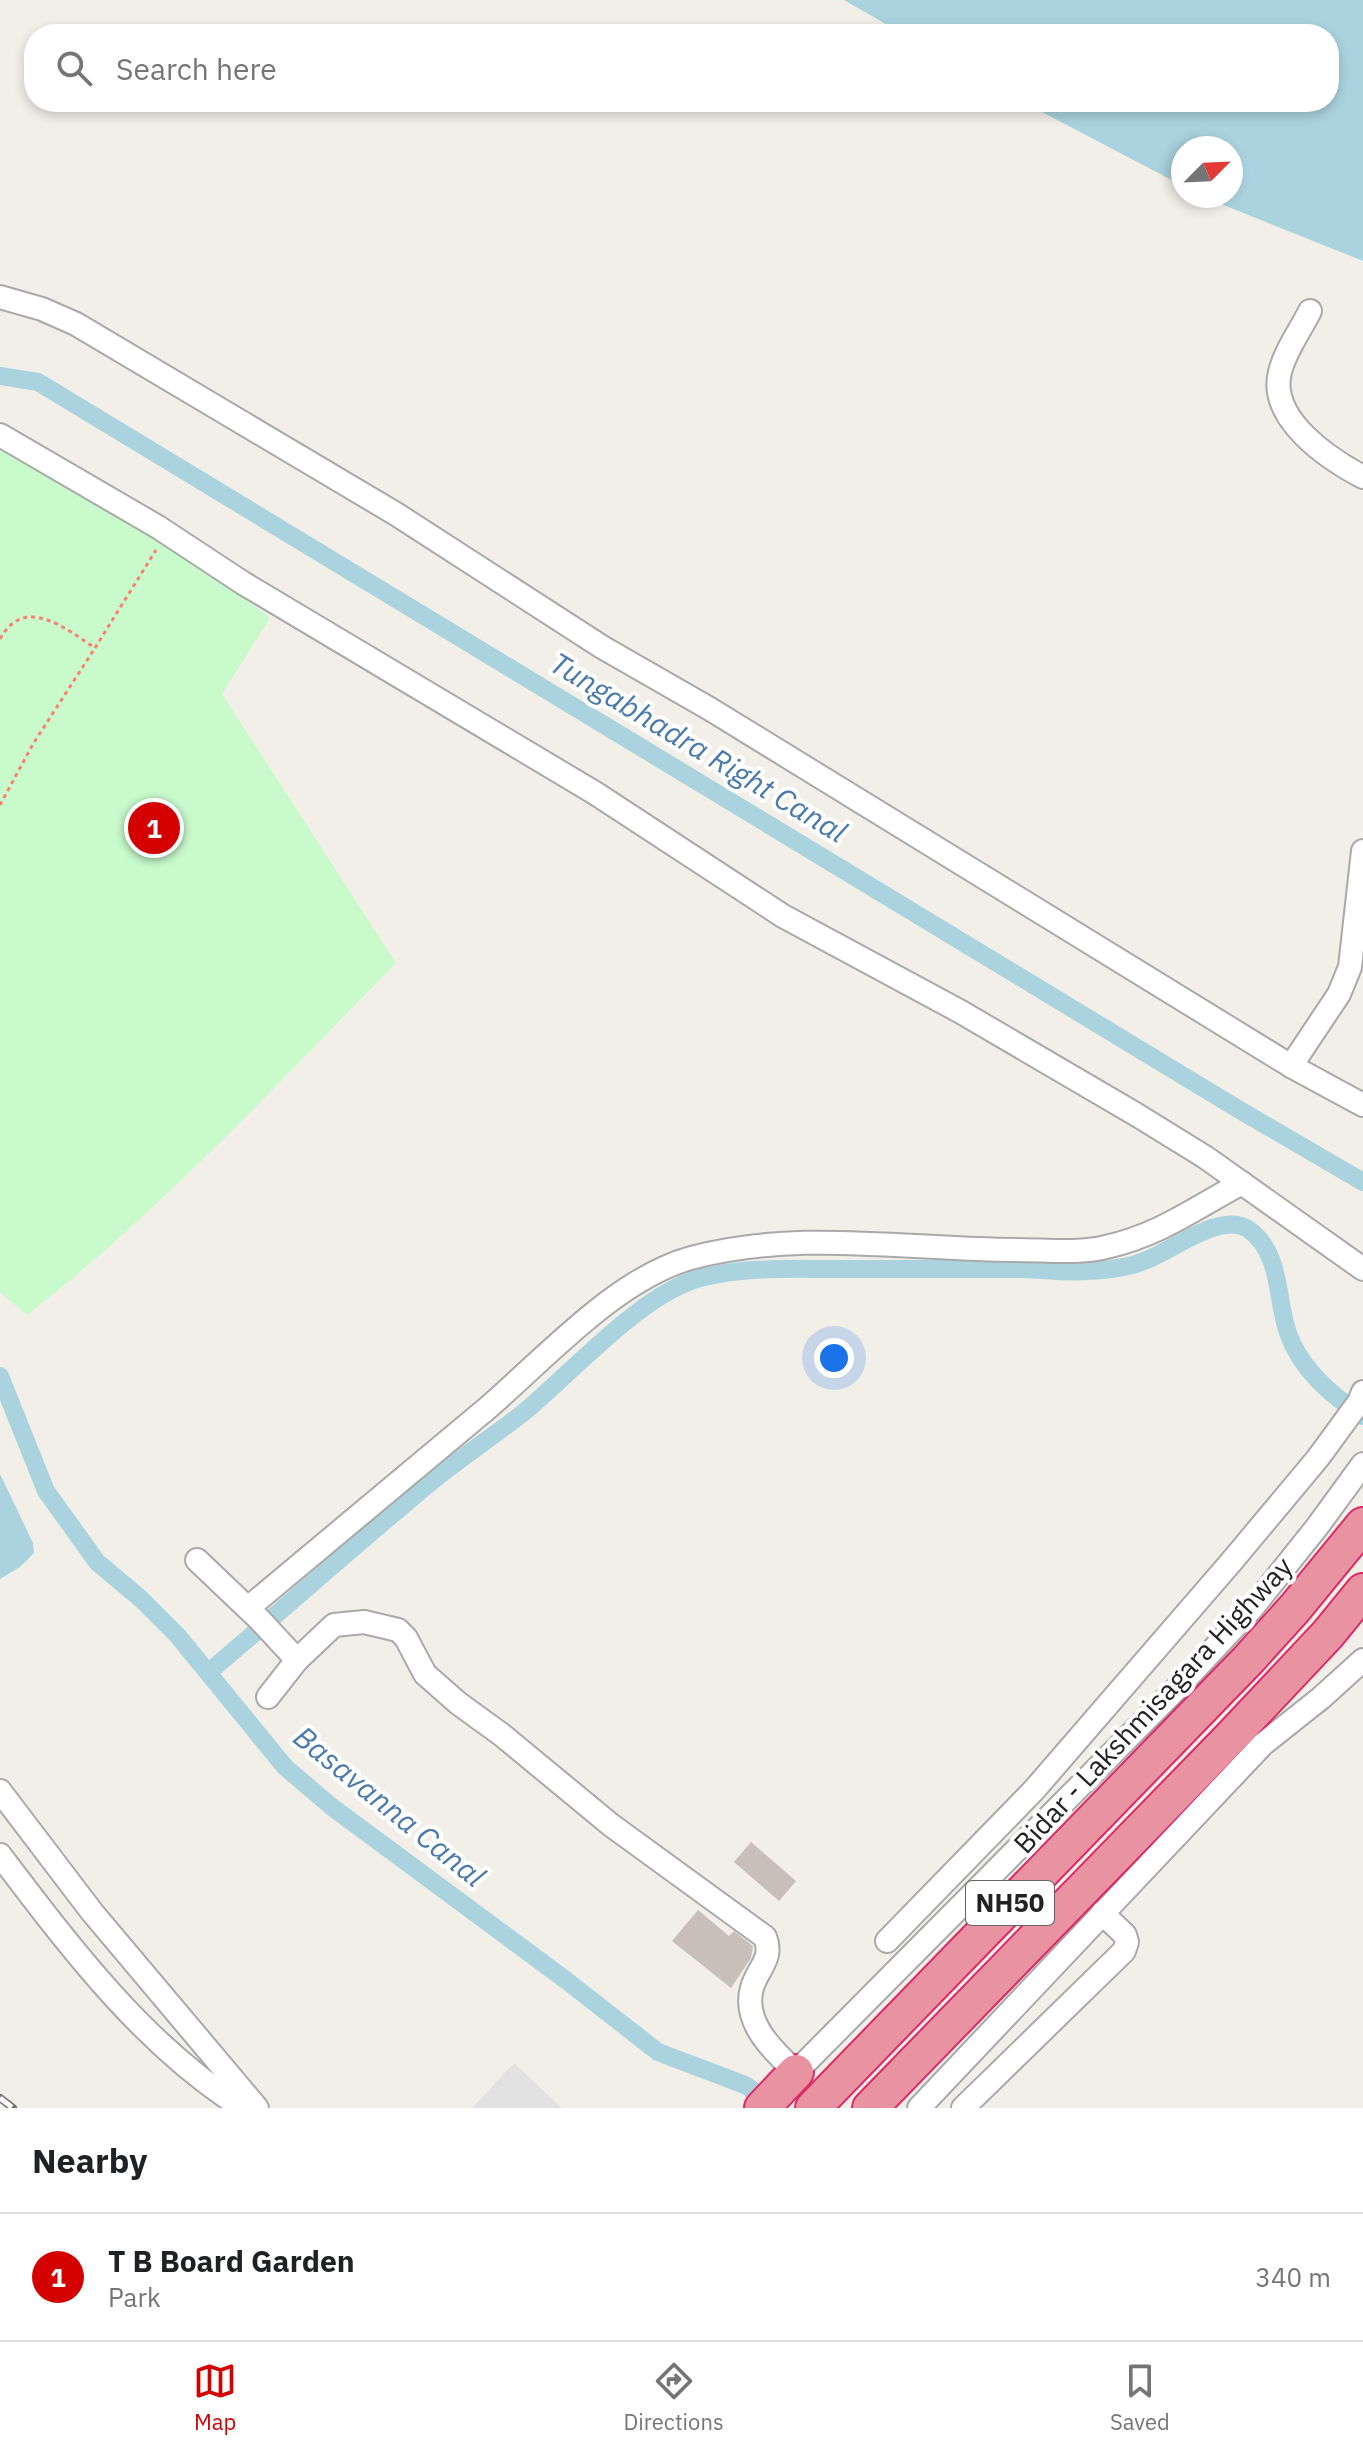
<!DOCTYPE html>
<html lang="en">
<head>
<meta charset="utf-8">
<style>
  :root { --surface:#fff; --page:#f2f2f2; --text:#202124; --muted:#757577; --line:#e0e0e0; --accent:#d40000 }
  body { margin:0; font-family:"IBM Plex Sans",sans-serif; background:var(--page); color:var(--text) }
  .compass { position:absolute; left:1171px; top:136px; width:72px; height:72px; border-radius:50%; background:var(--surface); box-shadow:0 4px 12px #0003; rotate:66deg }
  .you { position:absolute; left:834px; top:1358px; width:28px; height:28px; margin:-20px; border:6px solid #fff; border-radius:50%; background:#1a73e8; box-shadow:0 0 0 12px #1a73e833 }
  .badge { display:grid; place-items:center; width:52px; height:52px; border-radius:50%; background:var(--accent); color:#fff; font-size:26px; font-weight:700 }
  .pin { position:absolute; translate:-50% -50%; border:4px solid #fff; box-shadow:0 2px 8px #0006 }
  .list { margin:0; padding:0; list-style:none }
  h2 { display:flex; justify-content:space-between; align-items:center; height:104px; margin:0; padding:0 32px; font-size:34px }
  h2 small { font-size:26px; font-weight:400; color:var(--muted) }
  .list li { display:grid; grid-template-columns:52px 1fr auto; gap:24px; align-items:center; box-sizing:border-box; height:128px; padding:0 32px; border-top:2px solid var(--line) }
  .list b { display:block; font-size:30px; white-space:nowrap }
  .list p { margin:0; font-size:26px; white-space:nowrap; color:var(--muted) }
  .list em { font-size:26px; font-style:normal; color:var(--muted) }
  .icon { flex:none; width:44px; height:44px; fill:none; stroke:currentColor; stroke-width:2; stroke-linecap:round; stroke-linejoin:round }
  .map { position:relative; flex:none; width:1363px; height:2108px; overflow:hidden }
  .search { position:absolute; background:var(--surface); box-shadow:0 4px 12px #0003; left:24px; right:24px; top:24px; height:88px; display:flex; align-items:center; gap:20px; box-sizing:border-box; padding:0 28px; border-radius:32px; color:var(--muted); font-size:30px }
  .sheet { height:232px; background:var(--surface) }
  nav { display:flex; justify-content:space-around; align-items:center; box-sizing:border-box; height:112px; border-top:2px solid var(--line); background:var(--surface); font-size:22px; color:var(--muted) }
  nav a { display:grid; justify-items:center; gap:4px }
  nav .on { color:var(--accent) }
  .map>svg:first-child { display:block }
</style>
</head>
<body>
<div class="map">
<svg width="1363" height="2108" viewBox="0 0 1363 2108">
  <rect width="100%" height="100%" fill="#f2efe9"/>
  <path fill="#c8facc" d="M 0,445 L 125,508 L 270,618 L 222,694 L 396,963 C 277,1084 161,1210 27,1315 L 0,1292 Z"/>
  <polygon fill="#e2e2e2" points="514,2063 562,2108 472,2108"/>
  <g fill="#aad3df">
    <polygon points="844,0 1363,0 1363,261 1201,196 1231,196 1231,148 1183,148 1183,186 1023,102 1329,102 1329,34 903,34"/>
    <polygon points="0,1474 33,1543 34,1553 20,1567 0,1579"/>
  </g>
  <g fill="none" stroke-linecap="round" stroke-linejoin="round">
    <g stroke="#aad3df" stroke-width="18">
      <polyline points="0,376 38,382 1238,1109 1363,1182"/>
      <polyline points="0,1376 46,1491 97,1562 141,1599 178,1636 285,1767 332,1807 567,1981 658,2052 745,2085 775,2105"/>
      <path d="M 209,1672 C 282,1610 353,1547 426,1486 C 457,1460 491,1438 523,1413 C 572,1373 643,1291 704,1277 C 745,1267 789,1269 832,1269 C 894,1269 955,1269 1017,1269 C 1041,1269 1064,1273 1088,1271 C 1107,1270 1127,1268 1144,1261 C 1172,1251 1221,1211 1248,1229 C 1282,1252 1276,1300 1288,1333 C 1301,1370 1332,1396 1363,1416"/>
    </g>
  </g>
  <g fill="#c7bfb8">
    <polygon points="751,1842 796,1881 779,1901 734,1862"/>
    <polygon points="698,1910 729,1936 734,1931 753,1946 751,1958 731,1988 672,1941"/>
  </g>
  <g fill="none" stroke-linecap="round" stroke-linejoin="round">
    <defs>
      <g id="minor">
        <polyline points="0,297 42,309 76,324 396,514 602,647 710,709 1291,1066 1363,1105"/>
        <path d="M 1310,311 C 1300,331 1285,351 1280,372 C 1268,419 1329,459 1363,477"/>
        <polyline points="0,435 158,527 243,583 595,793 783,916 961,1012 1137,1115 1205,1157 1363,1269"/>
        <polyline points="1291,1066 1339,994 1350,967 1363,851"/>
        <polyline points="197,1560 259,1619 297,1660"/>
        <path d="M 248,1608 C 326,1542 406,1477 484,1411 C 544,1360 615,1279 691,1258 C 797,1229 909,1250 1016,1250 C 1046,1250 1077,1254 1106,1247 C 1160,1235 1195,1208 1242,1183"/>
        <path d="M 268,1697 L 297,1660 L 334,1625 L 364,1622 L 398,1630 L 406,1638 L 425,1674 L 458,1703 L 502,1735 L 611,1825 L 765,1937 C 774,1959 757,1969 752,1988 C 742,2022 774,2052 796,2072 L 1181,1684 L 1253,1607 L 1317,1527 L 1363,1464"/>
        <polyline points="0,1791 92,1912 257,2108"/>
        <path d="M 0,1855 C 69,1946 144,2046 243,2108"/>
        <polyline points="887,1941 1034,1790 1232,1561 1318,1458 1359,1402 1363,1392"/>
        <polyline points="919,2108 1263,1744 1321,1698 1363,1660"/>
        <polyline points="963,2108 1124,1951 1127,1942 1125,1935 1102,1913"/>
      </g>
      <g id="highway">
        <polyline points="762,2108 796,2072"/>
        <polyline points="813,2108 1249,1659 1295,1608 1363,1525"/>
        <polyline points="870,2108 1232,1736 1328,1634 1363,1591"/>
      </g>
    </defs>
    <use href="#minor" stroke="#a9a9a9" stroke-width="26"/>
    <use href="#highway" stroke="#dc2a67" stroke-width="38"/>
    <g stroke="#fa8072" stroke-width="3" stroke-dasharray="4 4" stroke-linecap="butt">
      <path d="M 0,639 C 25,594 66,629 95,648 L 156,550"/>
      <polyline points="0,805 33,744 95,648"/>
    </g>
    <use href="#minor" stroke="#fff" stroke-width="22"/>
    <use href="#highway" stroke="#e892a2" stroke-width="34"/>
    <defs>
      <polyline id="rail" points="0,2098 13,2108"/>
    </defs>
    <use href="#rail" stroke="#707070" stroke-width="8"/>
    <use href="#rail" stroke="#fff" stroke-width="5" stroke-dasharray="15" stroke-linecap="butt"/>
  </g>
  <g text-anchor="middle" stroke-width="8" stroke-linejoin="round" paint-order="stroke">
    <rect fill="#fff" stroke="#646464" stroke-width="2" x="966" y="1881" width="88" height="44" rx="6"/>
    <g font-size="26" font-weight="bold" fill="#222">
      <text x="1010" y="1912">NH50</text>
    </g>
    <g font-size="28" fill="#222" stroke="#fff">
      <text transform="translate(1153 1705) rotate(-47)" y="10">Bidar - Lakshmisagara Highway</text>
    </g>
    <g font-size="30" font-style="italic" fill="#4a7aab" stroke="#fff">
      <text transform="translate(698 748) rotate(31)" y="10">Tungabhadra Right Canal</text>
      <text transform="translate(389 1807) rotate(39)" y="10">Basavanna Canal</text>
    </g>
  </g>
</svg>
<svg class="compass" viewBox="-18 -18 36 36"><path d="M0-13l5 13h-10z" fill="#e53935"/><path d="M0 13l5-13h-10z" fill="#757577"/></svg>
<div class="you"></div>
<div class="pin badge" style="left:154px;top:828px">1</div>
<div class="search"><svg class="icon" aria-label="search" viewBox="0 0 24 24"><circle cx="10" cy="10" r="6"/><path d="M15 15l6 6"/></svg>Search here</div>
</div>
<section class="sheet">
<h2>Nearby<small></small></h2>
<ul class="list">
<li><span class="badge">1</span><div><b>T B Board Garden</b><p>Park</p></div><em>340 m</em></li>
</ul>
</section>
<nav>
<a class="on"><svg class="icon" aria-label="map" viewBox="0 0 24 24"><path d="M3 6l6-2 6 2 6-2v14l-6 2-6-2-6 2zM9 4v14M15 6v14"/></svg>Map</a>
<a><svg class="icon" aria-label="directions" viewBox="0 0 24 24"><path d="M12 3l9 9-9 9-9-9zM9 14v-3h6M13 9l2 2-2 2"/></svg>Directions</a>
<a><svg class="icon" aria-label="saved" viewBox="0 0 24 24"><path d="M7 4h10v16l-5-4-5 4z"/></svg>Saved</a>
</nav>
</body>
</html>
